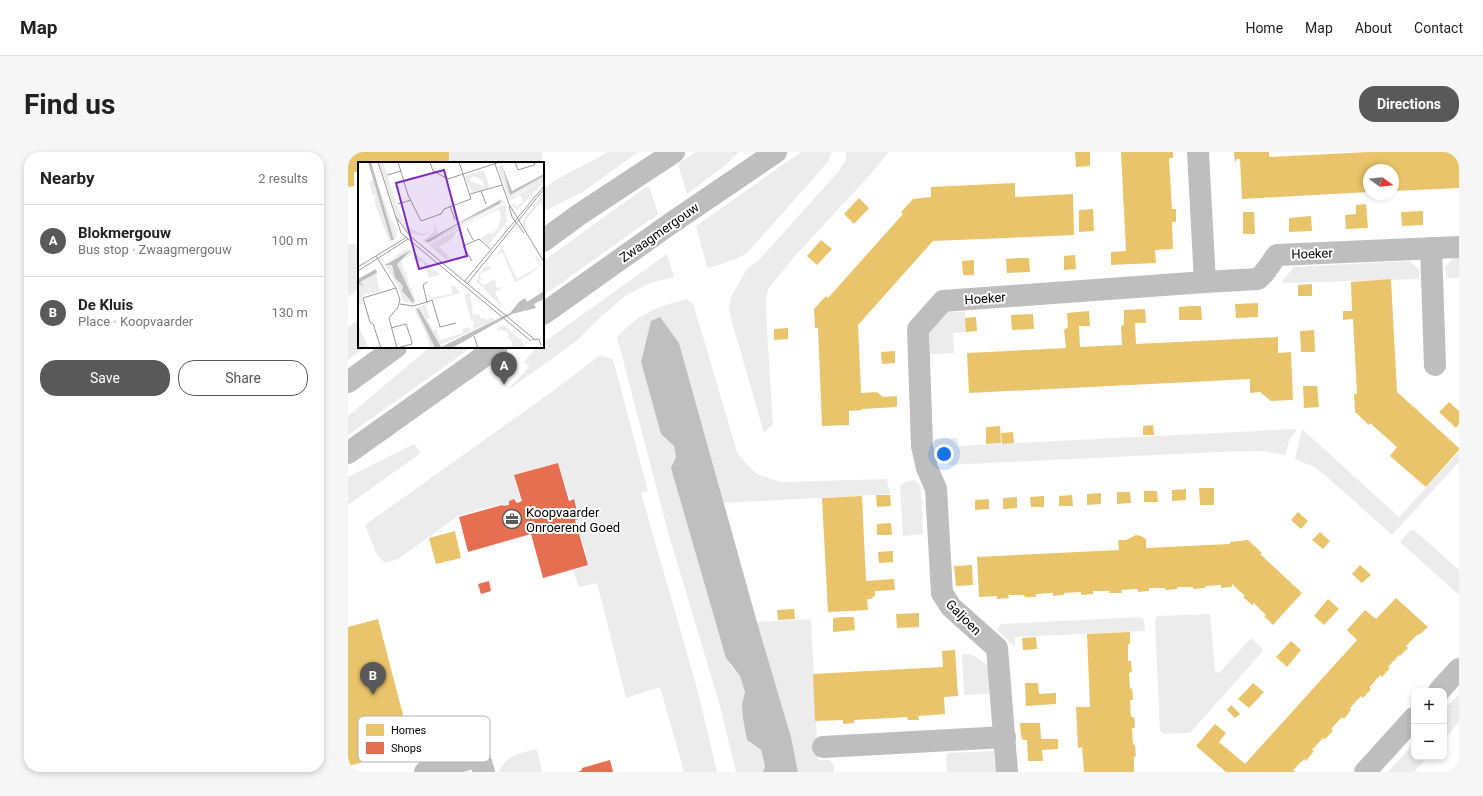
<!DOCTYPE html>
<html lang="en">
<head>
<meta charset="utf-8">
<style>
  :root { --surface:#fff; --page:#f6f6f6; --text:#222; --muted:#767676; --line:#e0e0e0; --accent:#595959 }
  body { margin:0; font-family:Roboto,sans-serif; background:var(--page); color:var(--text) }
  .controls { position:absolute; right:12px; bottom:12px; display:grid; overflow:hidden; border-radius:8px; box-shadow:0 2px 6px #0003 }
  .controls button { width:36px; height:36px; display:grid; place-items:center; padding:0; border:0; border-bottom:1px solid var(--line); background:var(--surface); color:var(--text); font:20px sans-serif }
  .compass { position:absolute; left:1015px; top:12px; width:36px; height:36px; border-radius:50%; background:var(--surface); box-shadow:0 2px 6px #0003; rotate:105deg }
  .you { position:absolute; left:596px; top:302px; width:14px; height:14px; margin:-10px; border:3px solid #fff; border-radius:50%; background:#1a73e8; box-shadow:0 0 0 6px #1a73e833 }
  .badge { display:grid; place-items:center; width:26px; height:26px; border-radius:50%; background:var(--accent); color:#fff; font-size:13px; font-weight:700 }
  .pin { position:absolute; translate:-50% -33px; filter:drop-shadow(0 1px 2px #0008) }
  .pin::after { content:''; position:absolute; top:21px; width:14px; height:12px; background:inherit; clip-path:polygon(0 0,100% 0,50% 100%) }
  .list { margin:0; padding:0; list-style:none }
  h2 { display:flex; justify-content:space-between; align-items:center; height:52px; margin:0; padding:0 16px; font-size:17px }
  h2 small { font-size:13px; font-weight:400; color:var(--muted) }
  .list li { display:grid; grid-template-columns:26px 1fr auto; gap:12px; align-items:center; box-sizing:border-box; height:72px; padding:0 16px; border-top:1px solid var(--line) }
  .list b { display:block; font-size:15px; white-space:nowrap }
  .list p { margin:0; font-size:13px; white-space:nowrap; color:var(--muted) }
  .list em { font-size:13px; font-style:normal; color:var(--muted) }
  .actions { display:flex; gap:8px; padding:12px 16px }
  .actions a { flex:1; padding:9px 0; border:1px solid var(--accent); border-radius:16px; text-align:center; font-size:14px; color:var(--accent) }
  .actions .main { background:var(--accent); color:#fff }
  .map { position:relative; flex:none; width:1111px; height:620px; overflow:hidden; border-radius:16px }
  header { display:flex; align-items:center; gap:24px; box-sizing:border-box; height:56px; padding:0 20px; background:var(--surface); border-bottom:1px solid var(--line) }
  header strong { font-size:19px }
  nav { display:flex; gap:22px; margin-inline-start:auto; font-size:14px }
  .intro { display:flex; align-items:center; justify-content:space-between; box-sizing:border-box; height:96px; padding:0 24px }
  h1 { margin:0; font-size:28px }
  .button { padding:10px 18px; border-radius:16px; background:var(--accent); color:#fff; font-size:14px; font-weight:700 }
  main { display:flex; gap:24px; padding:0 24px }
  aside { flex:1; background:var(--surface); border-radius:16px; box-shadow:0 2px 6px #0003 }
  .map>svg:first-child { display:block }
</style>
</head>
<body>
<header>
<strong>Map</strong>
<nav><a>Home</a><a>Map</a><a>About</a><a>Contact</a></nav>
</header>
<div class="intro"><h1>Find us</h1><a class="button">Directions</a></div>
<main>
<aside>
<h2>Nearby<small>2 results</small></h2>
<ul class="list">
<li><span class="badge">A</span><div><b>Blokmergouw</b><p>Bus stop · Zwaagmergouw</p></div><em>100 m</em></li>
<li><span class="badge">B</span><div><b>De Kluis</b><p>Place · Koopvaarder</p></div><em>130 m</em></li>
</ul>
<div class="actions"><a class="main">Save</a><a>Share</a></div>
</aside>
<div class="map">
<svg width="1111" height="620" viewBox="0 0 1111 620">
  <rect width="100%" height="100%" fill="#fff"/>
  <g fill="#ececec">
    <path d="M 101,0 L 194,0 C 196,5 194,8 189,11 L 102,11 Z"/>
    <polygon points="260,0 290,0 235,40 195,60 195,37 206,29"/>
    <polygon points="348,0 391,0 379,12 339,42 330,12"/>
    <polygon points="453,0 484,0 480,10 399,101 388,107 361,116 359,115 348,74"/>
    <polygon points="498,0 541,0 521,24 447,104 420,137 418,148 419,178 425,272 416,281 384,170 381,156 383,145 399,117 410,109 490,20 498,8"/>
    <polygon points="298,35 302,36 310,62 195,144 195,109"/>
    <polygon points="0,92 11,92 11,137 0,145"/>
    <polygon points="319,102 326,125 302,131 277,144 256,162 227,190 163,236 162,235 181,215 176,210 188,196 195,195 195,191"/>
    <polygon points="1106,105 1111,105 1111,126 1102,126 1098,124 1097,115"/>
    <polygon points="1061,109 1071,117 1071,127 935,131 935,128 946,115"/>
    <path d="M 338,147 L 345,151 L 387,293 L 390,302 L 405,319 L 412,323 L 432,330 L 539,327 C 539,332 542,336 542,342 L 376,351 L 331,191 L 312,166 L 304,168 L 293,210 L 313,282 L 326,294 L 328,305 L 382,513 L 392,524 L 397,540 L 394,552 L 402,591 L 413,598 L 417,614 L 415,620 L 388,620 L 372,554 L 320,380 L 269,185 C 294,160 304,157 338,147 Z"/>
    <polygon points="598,160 617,160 618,180 605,181 606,201 582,202 582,177"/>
    <polygon points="11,167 11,195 18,195 0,208 0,175"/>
    <polygon points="82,195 124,195 0,283 0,264"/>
    <polygon points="252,203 265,207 300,339 293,341 349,536 369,620 336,620 312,535 278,546 249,431 231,435 225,418 241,413 227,368 231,367 225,347 222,347 210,311 166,323 173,349 169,350 169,348 166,347 161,349 161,353 155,354 153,352 110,364 50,407 37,411 29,403 17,373 209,236"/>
    <polygon points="948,277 947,281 942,286 937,303 916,299 869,300 600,313 587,301 586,287 609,286 611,294"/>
    <polygon points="954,277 1051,365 1111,300 1111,310 1044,383 977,323 966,315 947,307"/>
    <polygon points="66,292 73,301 0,353 0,325"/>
    <polygon points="567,328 573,334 575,382 555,384 552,334 559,329"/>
    <polygon points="1066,378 1111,418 1111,443 1052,390 1061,379"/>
    <polygon points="862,462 867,519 871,521 903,486 914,496 914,500 842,581 815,582 812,579 807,468 809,464"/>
    <polygon points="793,465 796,468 797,479 667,485 667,495 649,478 653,472"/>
    <polygon points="463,467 470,608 482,608 486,614 486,620 450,620 443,585 409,470"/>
    <polygon points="623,502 641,514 642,542 616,543 614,503"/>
    <polygon points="1111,542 1111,570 1096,587 1096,558"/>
    <polygon points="1066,591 1066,605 1080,605 1066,620 1040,620"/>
    <path d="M 189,597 L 194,620 L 151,620 C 158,603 173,601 189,597 Z"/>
    <polygon points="646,599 646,610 651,614 651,620 599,620 598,604 600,601"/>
  </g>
  <polygon fill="#bfbfbf" points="312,165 331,191 409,470 443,585 450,620 415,620 417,614 413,598 399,588 395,566 394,552 397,540 392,524 378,506 323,316 328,305 326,294 313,282 293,210 303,169"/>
  <g fill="#e9c46a">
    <polygon points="0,0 101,0 101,11 11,11 11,20 6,20 6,34 0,35"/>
    <polygon points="727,0 742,0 742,14 728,15"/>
    <polygon points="773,0 825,0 825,6 821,6 824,57 828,57 828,70 824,70 825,97 807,98 808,111 763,113 763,100 778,99"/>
    <polygon points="886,0 921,0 921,5 1021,0 1111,0 1111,36 1045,39 1045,18 1021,18 1021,40 894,47 892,7 889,7 888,9 887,10"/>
    <polygon points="667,31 667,45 725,42 726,83 585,89 510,173 513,241 529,240 535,245 549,244 549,255 514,257 514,258 501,259 501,273 474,274 470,176 467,176 466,157 478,144 480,146 555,62 553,60 565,47 583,45 583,35"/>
    <polygon points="511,46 521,56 506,72 496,62"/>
    <polygon points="1018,52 1020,76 998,77 997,63 1008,62 1008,53"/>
    <polygon points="745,57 746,79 731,80 731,58"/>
    <polygon points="1075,59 1075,73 1054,74 1053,60"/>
    <polygon points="895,60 906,60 907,82 895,82"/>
    <polygon points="963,64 964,79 941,80 941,66"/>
    <polygon points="473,88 484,97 469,113 459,104"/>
    <polygon points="727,103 728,117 716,118 716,104"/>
    <polygon points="671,106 681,106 682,120 659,121 658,107"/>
    <polygon points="626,108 626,123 615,123 614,109"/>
    <polygon points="1043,127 1049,240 1111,296 1111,298 1078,335 1042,304 1049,295 1022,271 1021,273 1007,260 1006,242 1009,242 1005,167 995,168 995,159 1004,159 1003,130"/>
    <polygon points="964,132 964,144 950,144 950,133"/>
    <polygon points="910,151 910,165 888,166 887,152"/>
    <polygon points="842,154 853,154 854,168 831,168 831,155"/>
    <polygon points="797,157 798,171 787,171 788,192 930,185 930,201 943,200 945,248 923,249 912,240 902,241 902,227 621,241 619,201 718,196 716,178 720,175 719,161 741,159 742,174 731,174 732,195 774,193 773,175 776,172 776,158"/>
    <polygon points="685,162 686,177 664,178 663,163"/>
    <polygon points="628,165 629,179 618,180 617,166"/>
    <polygon points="440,176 440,187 426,188 426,177"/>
    <polygon points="966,178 967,200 953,200 952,179"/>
    <polygon points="547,199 547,211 534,212 533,200"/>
    <polygon points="955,234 969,234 971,255 956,256"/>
    <polygon points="1101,250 1111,259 1111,272 1108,276 1091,260"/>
    <polygon points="805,273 806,283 795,283 795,274"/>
    <polygon points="652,274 653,291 638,292 638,275"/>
    <polygon points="665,280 666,291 654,292 653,281"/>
    <polygon points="851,336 866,336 866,353 852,353"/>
    <polygon points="838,337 838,348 824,349 824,338"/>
    <polygon points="796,339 809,339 810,350 796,350"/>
    <polygon points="769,340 782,340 783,351 769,352"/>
    <polygon points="753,341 753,352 739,353 739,342"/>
    <polygon points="528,343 542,343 543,354 529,355"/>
    <polygon points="724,343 725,354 711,354 711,344"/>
    <polygon points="514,344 518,429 546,427 547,438 527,439 527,443 523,447 519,447 520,458 480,460 474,346"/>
    <polygon points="696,344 696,355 683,355 682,345"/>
    <polygon points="669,345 669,356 655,357 655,346"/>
    <polygon points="641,347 641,357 627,358 627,348"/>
    <polygon points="950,360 960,369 953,377 943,368"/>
    <polygon points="543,371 544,383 529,383 529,372"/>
    <polygon points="107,379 113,406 88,412 81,386"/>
    <polygon points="972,380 982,389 975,397 964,388"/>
    <polygon points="788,383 793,384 798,387 798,396 882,392 882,390 900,388 914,401 912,402 954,441 925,473 916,464 918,463 906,451 904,453 895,445 897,444 884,432 884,435 873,436 873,433 857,434 857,436 845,437 845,435 829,435 829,437 817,438 817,436 801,436 801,439 790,440 789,437 773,438 774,441 761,441 762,439 745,439 745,442 733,443 733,440 716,441 716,443 705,444 705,441 688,442 688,445 676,445 677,443 660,443 661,446 649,447 649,444 631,445 629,405 771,398 770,388 778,388"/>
    <polygon points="545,399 545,410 531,411 530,400"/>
    <polygon points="624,413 625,433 608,434 606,414"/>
    <polygon points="1012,413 1023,423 1014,431 1004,422"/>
    <polygon points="1048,446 1080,475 1071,483 1070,482 1058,494 1060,496 1052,504 1051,503 1040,515 1042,516 1034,525 1032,523 1021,536 1023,537 1015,546 1013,544 1002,556 1003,558 996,567 994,565 983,577 985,579 977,587 975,586 964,598 966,599 958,609 956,607 945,618 948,620 878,620 848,594 867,572 878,581 871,590 897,612 1009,488 999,478 1017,458 1028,467"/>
    <polygon points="980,447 991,457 976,473 966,464"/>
    <polygon points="446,457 447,467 430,468 429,458"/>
    <polygon points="571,461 571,475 549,476 548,462"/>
    <polygon points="495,465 506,465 507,478 485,480 485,466"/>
    <polygon points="30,467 64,597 0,614 0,475"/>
    <polygon points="782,480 782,492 780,492 780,509 783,509 784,520 781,521 782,537 784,536 785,548 782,548 783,565 786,565 787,576 784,576 785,593 787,592 788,605 786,604 786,620 736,620 734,595 730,596 728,555 742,555 739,482"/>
    <polygon points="688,485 689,497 675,498 674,486"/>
    <polygon points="943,489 953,498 939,515 928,505"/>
    <polygon points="607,498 610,544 596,545 597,562 570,564 571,568 560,568 559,565 506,568 506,571 495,572 495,568 467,569 465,522 595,515 594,499"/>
    <polygon points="677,531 690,531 691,542 708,541 708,552 678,554"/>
    <polygon points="905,531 916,540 901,556 890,547"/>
    <polygon points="883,553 892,562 887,566 879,558"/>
    <polygon points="672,571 692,571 693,587 710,587 710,597 694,598 695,609 680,609 679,588 675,588 673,584"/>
  </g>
  <g fill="#e76f51">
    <polygon points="210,311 221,349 226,347 231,367 227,368 240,413 195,426 183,382 120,400 111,365 154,353 155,354 161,353 161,349 166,347 169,351 174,349 166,323"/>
    <polygon points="141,429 143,439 133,442 130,432"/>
    <polygon points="262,608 265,620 230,620 234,618 234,616"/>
  </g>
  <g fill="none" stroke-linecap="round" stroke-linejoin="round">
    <g stroke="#bebebe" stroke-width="22">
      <polyline points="850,0 857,130"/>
      <polyline points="1083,96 1087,213"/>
      <polyline points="1091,539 1111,517"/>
      <polyline points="475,595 657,585"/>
      <polyline points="77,620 131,604 136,620"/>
      <polyline points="659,620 649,496 603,455 594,441 588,337 579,316 574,294 570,177 595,149 857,130 910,127 916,121 929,103 1111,95"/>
      <polyline points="1017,620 1066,566"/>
    </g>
    <g stroke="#bebebe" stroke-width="22">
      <polyline points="195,89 232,62 326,0"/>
      <polyline points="195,162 322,72 428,0"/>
      <polyline points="0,230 48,195"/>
      <polyline points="0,301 149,195"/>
    </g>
  </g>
  <defs>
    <symbol id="office-ring" viewBox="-11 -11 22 22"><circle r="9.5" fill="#fff" stroke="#595959" stroke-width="1.5"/><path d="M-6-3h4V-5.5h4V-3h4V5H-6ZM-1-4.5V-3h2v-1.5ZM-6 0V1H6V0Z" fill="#595959"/></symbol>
  </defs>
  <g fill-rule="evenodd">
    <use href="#office-ring" x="153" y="356" width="22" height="22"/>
  </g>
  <g text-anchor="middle" stroke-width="4" stroke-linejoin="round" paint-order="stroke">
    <g font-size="13" fill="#000" stroke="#fff">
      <text transform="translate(311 80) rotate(-35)" y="5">Zwaagmergouw</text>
      <text transform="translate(964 101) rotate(-2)" y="5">Hoeker</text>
      <text transform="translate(637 146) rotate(-4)" y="5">Hoeker</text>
      <text transform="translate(616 465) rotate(45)" y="5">Galjoen</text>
    </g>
    <g font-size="13" fill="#000" stroke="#fff" text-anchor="start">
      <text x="178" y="365">Koopvaarder<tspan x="178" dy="15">Onroerend Goed</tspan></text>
    </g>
  </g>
  <g transform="translate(10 10)">
    <rect width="186" height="186" fill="#fff"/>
    <path d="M 21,0 L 25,0 L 40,46 L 50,65 L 63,72 L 74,69 L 64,74 L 49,69 L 40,58 ZM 144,2 L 152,33 L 186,14 L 186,17 L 151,38 L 140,5 ZM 126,8 L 132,26 L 114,30 L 106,14 ZM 116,14 L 124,18 L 126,24 L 113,20 L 112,16 ZM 18,17 L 39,74 L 36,78 L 36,77 ZM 186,17 L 186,21 L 159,48 L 154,44 L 156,40 L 158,45 L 165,40 L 162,33 L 152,39 L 157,33 ZM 15,18 L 34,79 L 32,81 L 17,42 L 17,33 L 14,32 L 11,20 ZM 23,20 L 34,57 L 42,73 L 36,65 ZM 186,30 L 186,46 L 182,41 L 167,59 L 169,71 L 164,62 L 165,58 ZM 145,38 L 147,40 L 70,82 L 65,78 L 77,69 L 75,58 L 80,71 L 69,77 L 79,75 ZM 148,41 L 149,60 L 130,83 L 122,77 L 132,70 L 134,72 L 140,66 L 143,55 L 141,47 L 110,62 L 96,72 L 97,74 L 90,80 L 81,84 L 91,95 L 89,98 L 71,83 ZM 144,85 L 159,117 L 182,104 L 177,94 L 179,94 L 184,103 L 169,114 L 150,124 L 157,120 L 144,90 L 139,93 L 144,99 L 138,93 ZM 49,86 L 56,91 L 43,99 L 47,110 L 51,109 L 48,112 L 52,126 L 55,125 L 54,129 L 58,140 L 63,139 L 55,142 L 45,139 L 39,122 L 26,102 ZM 40,94 L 42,97 L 39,100 L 39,104 L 56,138 L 55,141 L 44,129 L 45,124 L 37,116 L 34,103 L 28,101 ZM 58,92 L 82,112 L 82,113 L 71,116 L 65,100 L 56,99 L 55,94 ZM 128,103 L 134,106 L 122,112 L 123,119 L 121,120 L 126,123 L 137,117 L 139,126 L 146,125 L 137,130 L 144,145 L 119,120 L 121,112 ZM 18,112 L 22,130 L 7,132 L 4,136 L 5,142 L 0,144 L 0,121 ZM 96,123 L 102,131 L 75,138 L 70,136 L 94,132 L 93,124 ZM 112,131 L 115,152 L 121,153 L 123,157 L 127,155 L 127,158 L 117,161 L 113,158 L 106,133 ZM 68,142 L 71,143 L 68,145 L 72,156 L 69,157 L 75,168 L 78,167 L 82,178 L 105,171 L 104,167 L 112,165 L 113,169 L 81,184 L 59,146 L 77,186 L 73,184 L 72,186 L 68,171 L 56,147 L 62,144 L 67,153 L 63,144 ZM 134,156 L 137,158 L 115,168 L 115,162 ZM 0,162 L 10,185 L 21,182 L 11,186 L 0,186 ZM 146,163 L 158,174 L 147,177 L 151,174 L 149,169 L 139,168 L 139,166 ZM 159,174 L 165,180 L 167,186 L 155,186 L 153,178 L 150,177 Z" fill="#ececec" fill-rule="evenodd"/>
    <path d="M 10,0 L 13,0 L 36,78 L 33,78 ZM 144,3 L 154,29 L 186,12 L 186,14 L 152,33 ZM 144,37 L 141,42 L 100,62 L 71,80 L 67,79 ZM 53,88 L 39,102 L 56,138 L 55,141 L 44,129 L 45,124 L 37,116 L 34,103 L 27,103 ZM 18,107 L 19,111 L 2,120 L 6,125 L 0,121 L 0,117 ZM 186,129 L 186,137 L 176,142 L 178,146 L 154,152 L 94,186 L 77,186 L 58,146 L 61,147 L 83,185 L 152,151 L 161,140 L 167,136 L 169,140 Z" fill="#bfbfbf"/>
    <path fill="none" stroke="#999" stroke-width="1" d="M 20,0 L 43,71 L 173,179M 40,0 L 50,33 L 63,59 L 83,52 L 86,47 L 113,37 L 101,0M 72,0 L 75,9 L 90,17 L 142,0M 157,0 L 160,8 L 176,3 L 177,0M 137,2 L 151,42 L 186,100M 29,13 L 43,9M 123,29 L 128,42M 112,32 L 144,23M 40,42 L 53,38M 92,44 L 97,58M 151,44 L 154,55 L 166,71M 37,54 L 52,74 L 176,177M 109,66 L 115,78M 18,94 L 38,126 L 42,138 L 40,145 L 31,156 L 39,186M 114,99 L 105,84 L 121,77 L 132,87M 0,105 L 49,75M 0,109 L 50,77M 106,120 L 186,24M 109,122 L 186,27M 69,140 L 74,138 L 82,165 L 98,161M 42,142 L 55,144 L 69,140 L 65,123 L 69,120M 33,166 L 48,162 L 53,177 L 54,182 L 39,186M 116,174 L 120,186M 174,178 L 181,177 L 183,183M 23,186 L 15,162 L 12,160 L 5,136 L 38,126"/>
    <path fill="#7b2cbf" fill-opacity="0.15" stroke="#7b2cbf" stroke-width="2" d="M 86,8 L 109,94 L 61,107 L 38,21 Z"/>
    <rect width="186" height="186" fill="none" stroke="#000" stroke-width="2"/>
  </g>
  <rect x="10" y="564" width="132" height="46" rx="6" fill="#fff" stroke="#b2b2b2" stroke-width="1"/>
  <rect x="18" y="572" width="18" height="12" fill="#e9c46a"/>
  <rect x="18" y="590" width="18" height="12" fill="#e76f51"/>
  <g font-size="11" fill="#000">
    <text x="43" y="582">Homes</text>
    <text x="43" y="600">Shops</text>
  </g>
</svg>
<div class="controls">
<button>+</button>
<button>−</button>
</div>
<svg class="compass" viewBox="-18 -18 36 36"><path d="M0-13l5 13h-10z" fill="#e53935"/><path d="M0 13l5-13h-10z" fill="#767676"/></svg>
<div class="you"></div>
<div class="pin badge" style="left:156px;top:233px">A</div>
<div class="pin badge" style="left:25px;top:543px">B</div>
</div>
</main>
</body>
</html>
